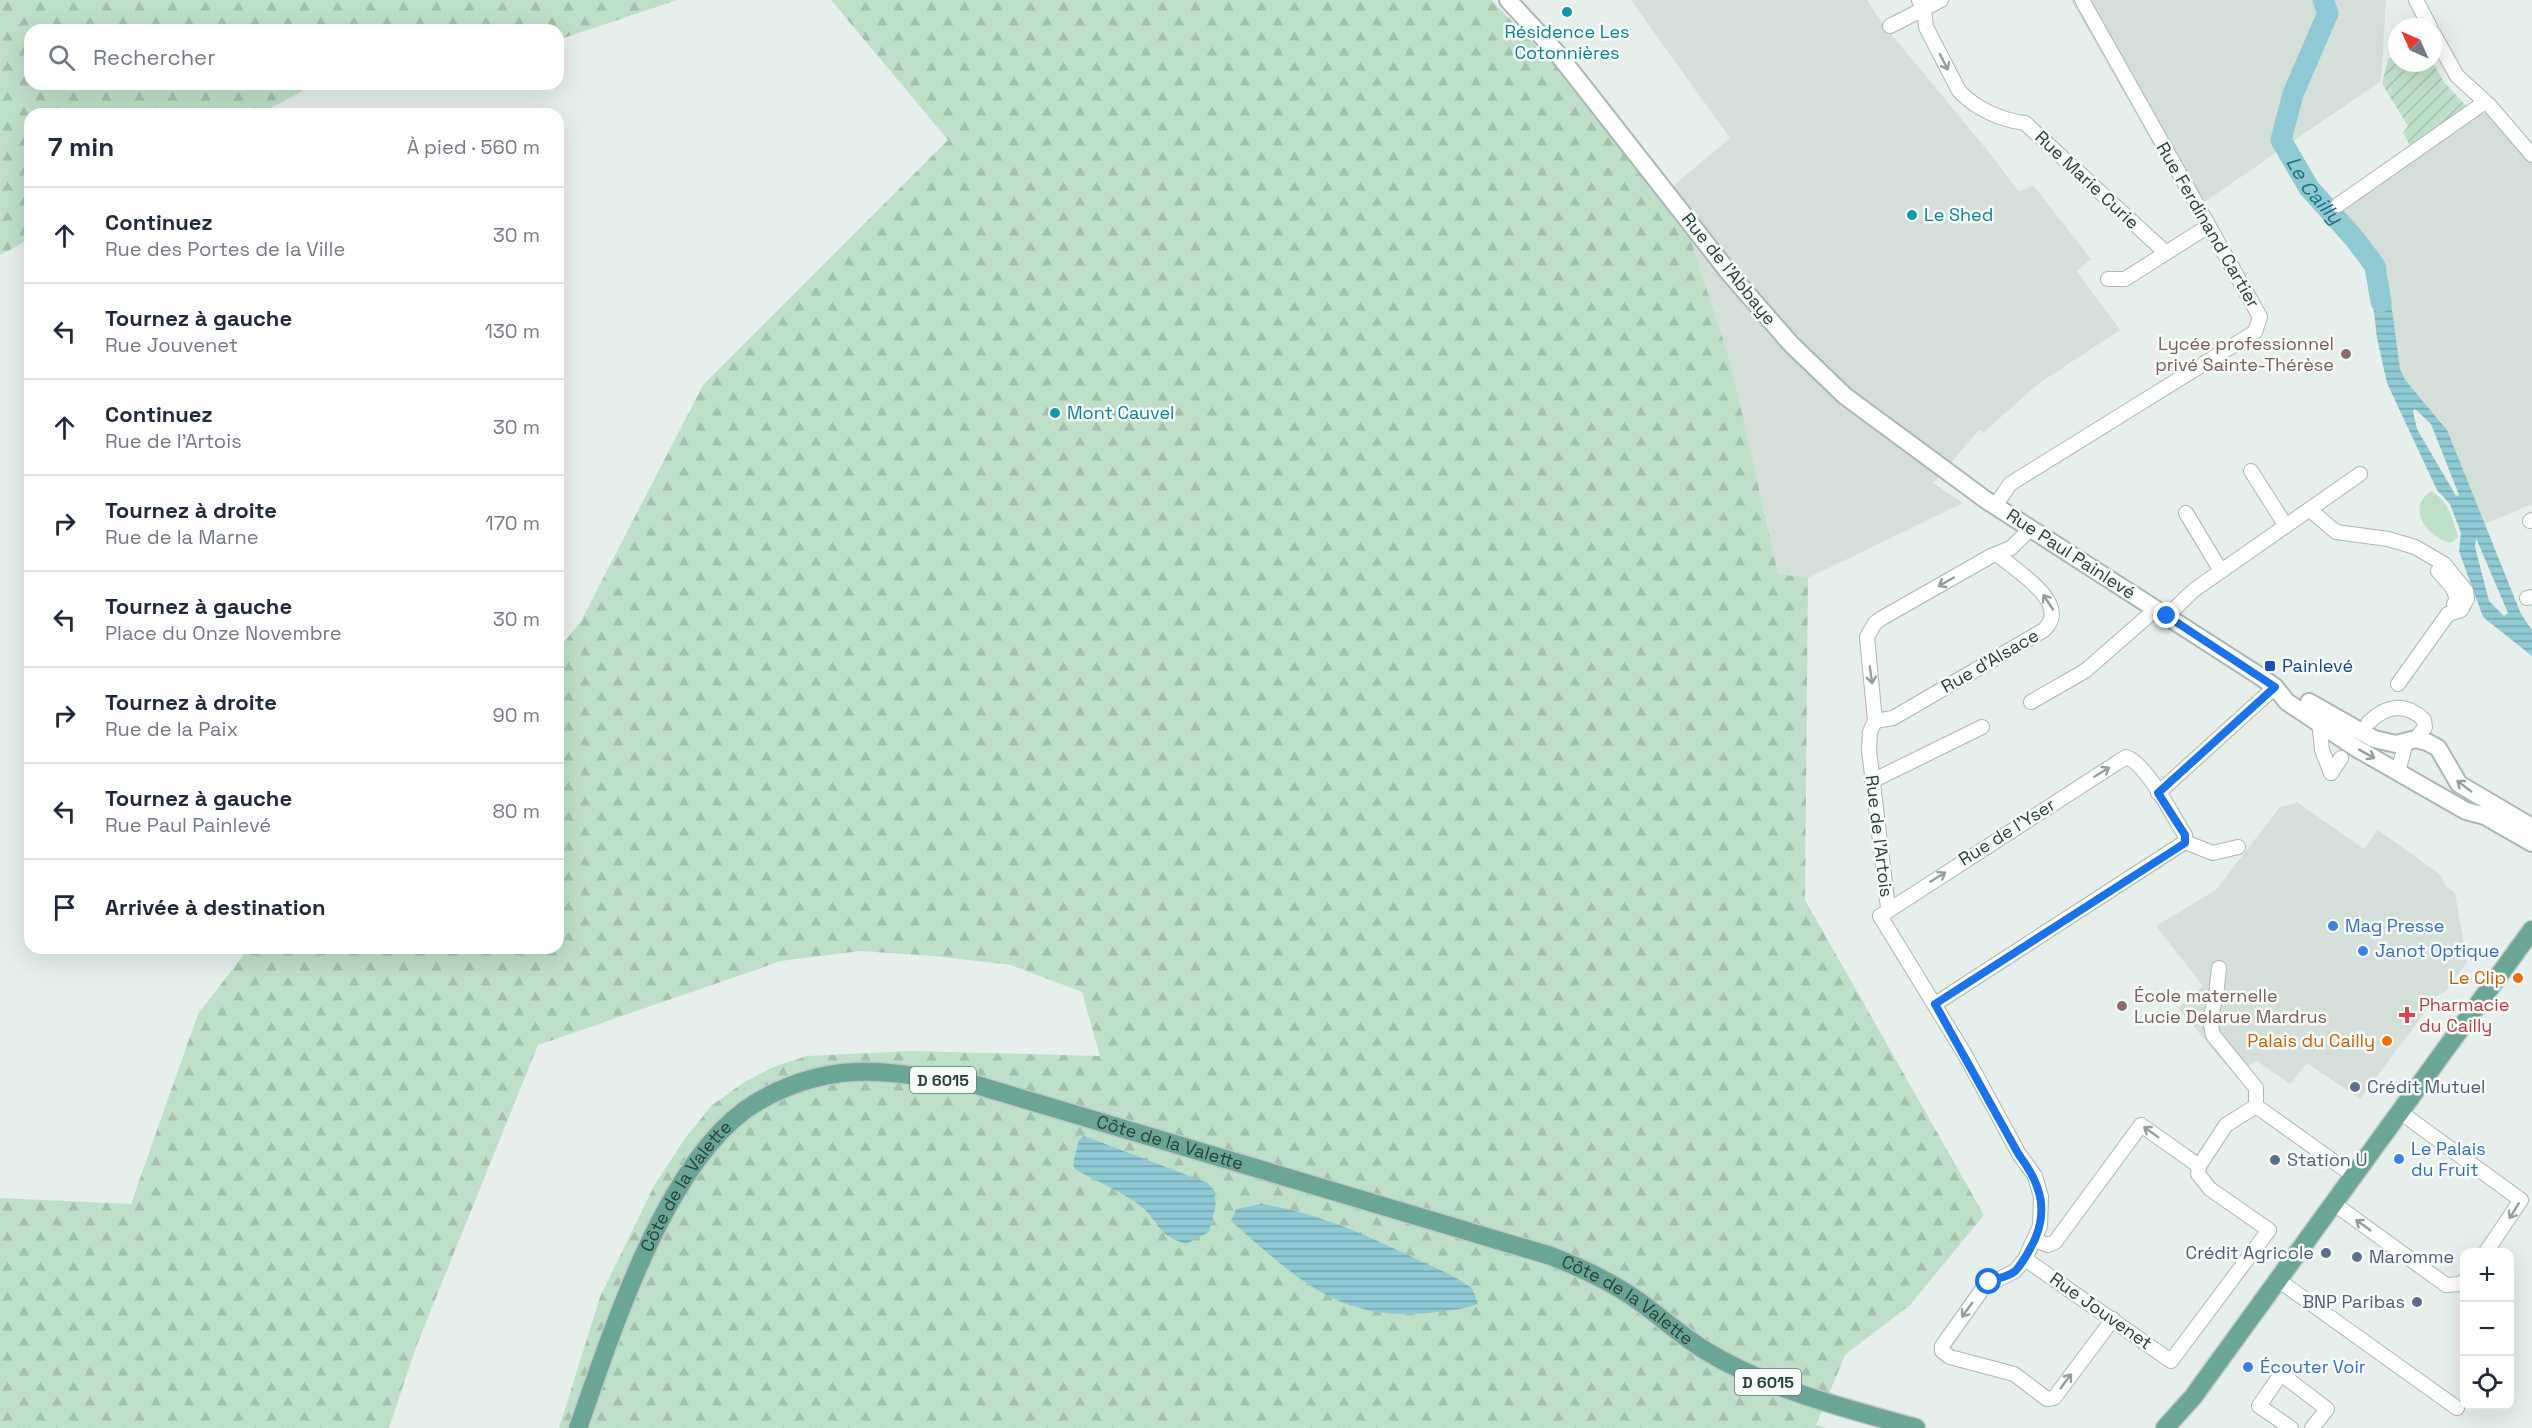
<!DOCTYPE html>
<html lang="fr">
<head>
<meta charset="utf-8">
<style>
  :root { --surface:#fff; --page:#f6f6f7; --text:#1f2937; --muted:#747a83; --line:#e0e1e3 }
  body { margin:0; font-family:"Space Grotesk",sans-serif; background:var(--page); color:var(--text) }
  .controls { position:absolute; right:18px; bottom:18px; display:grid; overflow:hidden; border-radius:12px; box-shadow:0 6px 24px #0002 }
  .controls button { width:54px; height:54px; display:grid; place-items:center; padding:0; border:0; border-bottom:2px solid var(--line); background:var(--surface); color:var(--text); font:30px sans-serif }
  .compass { position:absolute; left:2388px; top:18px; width:54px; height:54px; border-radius:50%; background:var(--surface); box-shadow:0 6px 24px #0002; rotate:315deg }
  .stop { position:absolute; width:18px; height:18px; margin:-14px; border:4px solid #1a73e8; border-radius:50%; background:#fff }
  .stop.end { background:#1a73e8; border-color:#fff; box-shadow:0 2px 6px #0008 }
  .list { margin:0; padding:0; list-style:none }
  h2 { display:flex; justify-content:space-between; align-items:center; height:78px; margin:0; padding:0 24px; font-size:26px }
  h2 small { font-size:20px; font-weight:400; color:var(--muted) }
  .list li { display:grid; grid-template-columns:39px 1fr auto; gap:18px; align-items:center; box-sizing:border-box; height:96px; padding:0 24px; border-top:2px solid var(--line) }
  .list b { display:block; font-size:22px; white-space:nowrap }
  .list p { margin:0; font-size:20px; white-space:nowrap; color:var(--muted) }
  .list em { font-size:20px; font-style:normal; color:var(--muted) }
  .icon { flex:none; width:33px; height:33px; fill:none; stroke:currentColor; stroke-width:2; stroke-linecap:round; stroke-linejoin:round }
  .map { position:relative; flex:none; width:2532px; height:1428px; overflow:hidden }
  .search { position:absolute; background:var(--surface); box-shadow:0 6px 24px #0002; left:24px; top:24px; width:540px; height:66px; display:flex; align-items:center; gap:15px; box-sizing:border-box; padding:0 21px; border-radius:18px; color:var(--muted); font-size:22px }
  .panel { position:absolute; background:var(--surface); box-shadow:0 6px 24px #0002; left:24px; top:108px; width:540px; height:846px; border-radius:18px }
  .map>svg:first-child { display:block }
</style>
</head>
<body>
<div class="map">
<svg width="2532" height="1428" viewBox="0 0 2532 1428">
  <defs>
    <pattern id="forest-firs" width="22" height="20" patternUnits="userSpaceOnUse" patternTransform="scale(1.5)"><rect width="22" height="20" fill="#bfe0c8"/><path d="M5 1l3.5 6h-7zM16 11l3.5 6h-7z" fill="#a4c1ad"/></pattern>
    <pattern id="garden-furrows" width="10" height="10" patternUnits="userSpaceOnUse" patternTransform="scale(1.5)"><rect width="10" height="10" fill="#bfe0c8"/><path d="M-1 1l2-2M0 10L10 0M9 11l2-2" fill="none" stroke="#a4c1ad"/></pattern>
    <pattern id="water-rules" width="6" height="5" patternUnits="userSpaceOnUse" patternTransform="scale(1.5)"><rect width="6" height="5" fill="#8ec9d4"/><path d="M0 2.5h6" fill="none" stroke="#74a5ad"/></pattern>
  </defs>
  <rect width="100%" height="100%" fill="#e6efeb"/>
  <g fill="#d4dfda">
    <polygon points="1631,0 1867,0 1883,24 1992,156 2019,192 2033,185 2091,259 2077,271 2120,330 2038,384 1983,433 1979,430 1933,483 1963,503 1808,578 1778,575 1731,364 1673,186 1730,138"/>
    <polygon points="2071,0 2386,0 2381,81 2191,211"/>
    <polygon points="2481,113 2491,115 2532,160 2532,504 2485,524 2441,422 2403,382 2397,365 2388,274 2366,240 2337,210"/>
    <polygon points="2297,802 2364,849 2378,830 2441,875 2445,885 2455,893 2467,962 2446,991 2437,996 2360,1099 2307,1063 2290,1084 2257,1061 2246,1067 2241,1063 2232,1072 2178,1008 2203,986 2156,926 2216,890 2279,808"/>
  </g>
  <g fill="url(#forest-firs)">
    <polygon points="0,0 677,0 558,40 558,30 30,30 30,84 315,84 260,114 30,114 30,239 0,255"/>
    <polygon points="831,0 1491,0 1673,186 1731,364 1778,574 1808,578 1805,900 1984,1215 1910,1305 1845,1355 1816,1425 1827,1428 559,1428 600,1297 654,1186 684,1140 711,1106 743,1083 773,1067 807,1056 911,1051 1100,1056 1082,992 1011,965 934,956 860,951 781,961 538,1045 416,1347 389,1428 0,1428 0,1198 131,1204 198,1014 249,948 558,948 558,650 581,621 703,385 948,140"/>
  </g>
  <path fill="#bfe0c8" d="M 2431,491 C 2449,501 2452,518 2458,537 L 2451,543 C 2428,537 2405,509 2431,491 Z"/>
  <polygon fill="url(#garden-furrows)" points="2397,54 2397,63 2433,63 2444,82 2469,109 2412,149 2403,133 2408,126 2382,84 2388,59"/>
  <g fill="url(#water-rules)" fill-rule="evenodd">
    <path d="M 2383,270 L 2388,280 L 2400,369 L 2405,380 L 2447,430 L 2521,614 L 2532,630 L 2532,656 L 2483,617 L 2459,551 L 2461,533 L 2450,504 L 2437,490 L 2387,383 L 2377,338 L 2370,278 ZM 2415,409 L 2431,424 L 2459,495 L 2456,496 L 2417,429 L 2413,411 ZM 2476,538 L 2508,613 L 2504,616 L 2489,601 L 2475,547 Z"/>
    <path d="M 1084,1136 L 1208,1183 C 1222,1201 1213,1212 1209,1232 L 1186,1244 C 1159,1235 1162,1228 1145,1210 C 1133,1197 1093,1179 1076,1170 L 1073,1164 L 1079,1140 Z"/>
    <path d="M 1261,1204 C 1330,1214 1390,1247 1453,1276 L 1472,1288 L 1478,1304 C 1462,1310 1445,1311 1428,1313 C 1338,1322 1294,1276 1231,1221 L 1236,1209 Z"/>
  </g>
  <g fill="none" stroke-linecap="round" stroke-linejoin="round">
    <path stroke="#8ec9d4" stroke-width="21" id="s1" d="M 2323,0 L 2328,13 L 2293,94 L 2281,140 L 2309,188 L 2354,238 L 2375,266 L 2381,302"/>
    <defs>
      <g id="minor">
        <path d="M 1919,0 L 1924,9 L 1926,27 L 1959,91 C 1976,109 2001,120 2025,123 L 2165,252"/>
        <polyline points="2416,0 2430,27"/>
        <polyline points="1890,26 1941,0"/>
        <polyline points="2433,33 2457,76 2490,106 2532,155"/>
        <polyline points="2338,205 2485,102"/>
        <polyline points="2108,279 2125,279 2207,227"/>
        <polyline points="2251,471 2286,526"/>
        <polyline points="1995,506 2010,484 2255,332 2260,317 2082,0"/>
        <polyline points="2310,510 2336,532 2388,539 2415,547 2444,564 2466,591 2467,599 2461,610 2448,614 2398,684"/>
        <polyline points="2186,513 2221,571"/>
        <polyline points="2530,521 2532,520"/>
        <polyline points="2438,571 2453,588 2457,600 2454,604"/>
        <polyline points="2527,598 2532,597"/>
        <polyline points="2167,616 2194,590 2360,474"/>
        <polyline points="2031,702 2085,671 2156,609"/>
        <path d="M 1875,721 L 1893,718 L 2044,630 C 2072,603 2016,571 1997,554"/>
        <polyline points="2319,721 2322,750 2331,773"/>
        <path d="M 2368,723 C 2385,706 2405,701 2424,720 L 2425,727 L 2416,739"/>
        <polyline points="2398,772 2406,742"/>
        <polyline points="2331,773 2341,758"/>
        <polyline points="1872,781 1982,727"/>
        <polyline points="2158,793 2275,687"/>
        <polyline points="2185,842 2213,853 2238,847"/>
        <polyline points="1888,908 1869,750 1870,732 1875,721 1867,637 1875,623 1882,618 1991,556 2011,548 2031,528"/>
        <polyline points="2219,968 2216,996 2210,1020 2213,1035 2256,1088 2256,1106"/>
        <polyline points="1935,1004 2185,842"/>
        <polyline points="2400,1112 2521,1200 2486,1252"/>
        <polyline points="2333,1203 2446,1285 2460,1284 2464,1281"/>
        <polyline points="2035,1240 2048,1245 2055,1242 2141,1125 2199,1166"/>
        <polyline points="2025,1259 2171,1361 2269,1230 2210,1189 2198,1174 2199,1166 2226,1125 2256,1106 2354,1176"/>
        <polyline points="2278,1280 2457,1408"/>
        <path d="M 2113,1319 L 2054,1398 L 2047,1399 L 2014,1374 L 1950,1357 L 1942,1351 L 1942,1346 L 1984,1287 L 2015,1271 L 2025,1259 L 2040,1226 L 2041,1197 L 2035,1176 L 2019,1154 L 1964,1053 L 1880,916 L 2126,757 C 2147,764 2172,815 2185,835 L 2185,842"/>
        <polyline points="2291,1428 2259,1406 2281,1374 2327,1409 2312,1428"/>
      </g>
      <g id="tertiary">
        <polyline points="1508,0 1557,53 1730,274 1791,344 1845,396 1986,500 2258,675 2275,687 2287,702 2356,748 2466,811 2485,816 2532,843"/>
        <polyline points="2309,702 2374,739 2396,744 2416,739 2427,742 2438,748 2459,784 2532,827"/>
      </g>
      <g id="primary">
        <path id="s2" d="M 578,1428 C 612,1333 662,1171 745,1110 C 773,1090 808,1077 842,1073 C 885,1068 930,1079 973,1084 L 1551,1256 C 1582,1268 1612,1282 1640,1302 C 1662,1318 1683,1337 1706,1351 C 1770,1390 1845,1408 1916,1428"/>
        <polyline points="2165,1428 2193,1397 2532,930"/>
      </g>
    </defs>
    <use href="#minor" stroke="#a8b8b2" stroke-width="16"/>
    <use href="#tertiary" stroke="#a8b8b2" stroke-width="20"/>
    <use href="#primary" stroke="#c2cac8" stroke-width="21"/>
    <use href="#minor" stroke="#fff" stroke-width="14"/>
    <use href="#tertiary" stroke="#fff" stroke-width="16"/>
    <use href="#primary" stroke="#6aa596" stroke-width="18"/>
  </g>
  <defs><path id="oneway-shaft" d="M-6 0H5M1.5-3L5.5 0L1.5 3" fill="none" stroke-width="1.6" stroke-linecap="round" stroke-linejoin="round" transform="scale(1.5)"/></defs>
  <g stroke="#92a09c">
    <use href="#oneway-shaft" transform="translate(1944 62) rotate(63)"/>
    <use href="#oneway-shaft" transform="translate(1946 582) rotate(150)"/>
    <use href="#oneway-shaft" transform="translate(2048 602) rotate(-124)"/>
    <use href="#oneway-shaft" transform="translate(1871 675) rotate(82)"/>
    <use href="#oneway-shaft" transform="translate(2367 754) rotate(29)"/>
    <use href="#oneway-shaft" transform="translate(2102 772) rotate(-32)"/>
    <use href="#oneway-shaft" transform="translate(2464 786) rotate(-143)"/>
    <use href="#oneway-shaft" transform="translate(1938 877) rotate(-32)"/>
    <use href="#oneway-shaft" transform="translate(2151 1132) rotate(-145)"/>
    <use href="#oneway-shaft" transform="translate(2514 1211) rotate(122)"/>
    <use href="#oneway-shaft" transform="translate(2363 1225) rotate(-144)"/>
    <use href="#oneway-shaft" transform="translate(1967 1310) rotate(126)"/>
    <use href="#oneway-shaft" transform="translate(2066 1381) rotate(-53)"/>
  </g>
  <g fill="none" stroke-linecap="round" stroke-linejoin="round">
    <path stroke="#1a73e8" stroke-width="8" d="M 1989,1282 C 1997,1278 2007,1277 2014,1272 C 2021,1266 2026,1256 2030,1249 C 2050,1214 2042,1185 2019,1155 L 1935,1004 L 2185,843 L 2185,835 L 2158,793 L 2275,687 L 2167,616"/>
  </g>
  <g fill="#0f9aa8" stroke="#f7fbf9" stroke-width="2">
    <circle cx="1567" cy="12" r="6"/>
    <circle cx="1912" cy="215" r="6"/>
    <circle cx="1055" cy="413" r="6"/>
  </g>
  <g fill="#8d6e63" stroke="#f7fbf9" stroke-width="2">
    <circle cx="2346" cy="354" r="6"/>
    <circle cx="2122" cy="1006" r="6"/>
  </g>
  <rect fill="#1a4fb4" stroke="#f7fbf9" stroke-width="2" x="2264" y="660" width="12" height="12" rx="3"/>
  <g fill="#3f7fe0" stroke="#f7fbf9" stroke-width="2">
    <circle cx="2333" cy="926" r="6"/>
    <circle cx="2363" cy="951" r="6"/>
    <circle cx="2399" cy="1159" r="6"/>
    <circle cx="2248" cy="1367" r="6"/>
  </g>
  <g fill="#e8710a" stroke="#f7fbf9" stroke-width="2">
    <circle cx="2518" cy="978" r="6"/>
    <circle cx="2387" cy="1041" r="6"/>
  </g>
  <path fill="#e0444e" stroke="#f7fbf9" stroke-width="2" d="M2404 1006h6v6h6v6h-6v6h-6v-6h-6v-6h6z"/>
  <g fill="#5c6f8a" stroke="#f7fbf9" stroke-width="2">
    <circle cx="2355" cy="1087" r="6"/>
    <circle cx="2275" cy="1160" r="6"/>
    <circle cx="2326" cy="1253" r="6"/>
    <circle cx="2357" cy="1257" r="6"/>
    <circle cx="2417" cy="1302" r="6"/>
  </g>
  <g text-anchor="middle" stroke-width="5" stroke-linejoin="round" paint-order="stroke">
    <g fill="#f7fbf9" stroke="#637a73" stroke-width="1.5">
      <rect x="910" y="1067" width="66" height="26" rx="4.5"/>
      <rect x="1735" y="1369" width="66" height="26" rx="4.5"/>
    </g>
    <g font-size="16" font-weight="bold" fill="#24423a">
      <text x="943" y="1086">D 6015</text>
      <text x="1768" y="1388">D 6015</text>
    </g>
    <g font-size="18" fill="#0d838f" stroke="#f7fbf9" text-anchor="start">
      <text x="1567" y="38" text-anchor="middle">Résidence Les<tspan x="1567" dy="21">Cotonnières</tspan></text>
      <text x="1924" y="221">Le Shed</text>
      <text x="1067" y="419">Mont Cauvel</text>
    </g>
    <g font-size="18" fill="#24423a" stroke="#f7fbf9">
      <text transform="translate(2087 180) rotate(43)" y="6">Rue Marie Curie</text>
      <text transform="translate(2208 225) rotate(60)" y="6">Rue Ferdinand Cartier</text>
      <text transform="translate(1729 269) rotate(51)" y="6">Rue de l'Abbaye</text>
      <text transform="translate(2071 554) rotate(33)" y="6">Rue Paul Painlevé</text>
      <text transform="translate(1990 661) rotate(-30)" y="6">Rue d'Alsace</text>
      <text transform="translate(2007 832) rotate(-32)" y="6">Rue de l'Yser</text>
      <text transform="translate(1879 836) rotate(83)" y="6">Rue de l'Artois</text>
      <text dy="6" stroke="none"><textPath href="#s2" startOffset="806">Côte de la Valette</textPath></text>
      <text dy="6" stroke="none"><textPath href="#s2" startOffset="266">Côte de la Valette</textPath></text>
      <text dy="6" stroke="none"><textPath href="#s2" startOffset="1292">Côte de la Valette</textPath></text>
      <text transform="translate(2101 1311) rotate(35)" y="6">Rue Jouvenet</text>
    </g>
    <g font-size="18" fill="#785e54" stroke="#f7fbf9" text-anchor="end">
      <text x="2334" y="350">Lycée professionnel<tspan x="2334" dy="21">privé Sainte-Thérèse</tspan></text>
      <text x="2134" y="1002" text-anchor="start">École maternelle<tspan x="2134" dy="21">Lucie Delarue Mardrus</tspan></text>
    </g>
    <g font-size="18" fill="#164399" stroke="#f7fbf9" text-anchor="start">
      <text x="2282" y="672">Painlevé</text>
    </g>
    <g font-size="18" fill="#366cbe" stroke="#f7fbf9" text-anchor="start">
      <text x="2345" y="932">Mag Presse</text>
      <text x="2375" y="957">Janot Optique</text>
      <text x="2411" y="1155">Le Palais<tspan x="2411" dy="21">du Fruit</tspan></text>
      <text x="2260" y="1373">Écouter Voir</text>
    </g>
    <g font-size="18" fill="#c56008" stroke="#f7fbf9" text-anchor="end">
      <text x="2506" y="984">Le Clip</text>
      <text x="2375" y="1047">Palais du Cailly</text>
    </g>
    <g font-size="18" fill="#be3a42" stroke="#f7fbf9" text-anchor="start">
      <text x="2419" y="1011">Pharmacie<tspan x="2419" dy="21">du Cailly</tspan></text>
    </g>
    <g font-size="18" fill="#4e5e75" stroke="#f7fbf9" text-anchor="start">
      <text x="2367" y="1093">Crédit Mutuel</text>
      <text x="2287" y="1166">Station U</text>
      <text x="2314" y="1259" text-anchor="end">Crédit Agricole</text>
      <text x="2369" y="1263">Maromme</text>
      <text x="2405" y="1308" text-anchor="end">BNP Paribas</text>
    </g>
    <g font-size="20" font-style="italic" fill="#1c6f80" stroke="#f7fbf9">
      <text dy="7" stroke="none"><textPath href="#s1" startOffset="210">Le Cailly</textPath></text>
    </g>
  </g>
</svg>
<div class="controls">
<button>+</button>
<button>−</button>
<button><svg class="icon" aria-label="locate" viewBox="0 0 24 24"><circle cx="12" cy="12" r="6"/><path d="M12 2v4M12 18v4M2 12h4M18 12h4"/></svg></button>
</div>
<svg class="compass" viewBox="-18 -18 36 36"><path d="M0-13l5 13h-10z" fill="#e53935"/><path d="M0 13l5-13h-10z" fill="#747a83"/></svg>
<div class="stop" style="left:1989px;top:1282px"></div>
<div class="stop end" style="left:2167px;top:616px"></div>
<div class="search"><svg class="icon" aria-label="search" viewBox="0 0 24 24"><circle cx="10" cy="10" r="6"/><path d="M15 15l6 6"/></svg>Rechercher</div>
<section class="panel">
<h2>7 min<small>À pied · 560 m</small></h2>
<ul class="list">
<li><svg class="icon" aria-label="ahead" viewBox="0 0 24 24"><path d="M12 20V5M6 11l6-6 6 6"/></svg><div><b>Continuez</b><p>Rue des Portes de la Ville</p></div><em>30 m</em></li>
<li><svg class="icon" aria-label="left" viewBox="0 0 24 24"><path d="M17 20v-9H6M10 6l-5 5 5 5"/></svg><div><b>Tournez à gauche</b><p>Rue Jouvenet</p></div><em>130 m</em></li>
<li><svg class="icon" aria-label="ahead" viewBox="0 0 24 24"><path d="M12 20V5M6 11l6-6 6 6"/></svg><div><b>Continuez</b><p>Rue de l'Artois</p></div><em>30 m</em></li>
<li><svg class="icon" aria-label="right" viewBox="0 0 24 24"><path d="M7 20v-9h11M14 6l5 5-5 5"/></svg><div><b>Tournez à droite</b><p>Rue de la Marne</p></div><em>170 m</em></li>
<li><svg class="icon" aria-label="left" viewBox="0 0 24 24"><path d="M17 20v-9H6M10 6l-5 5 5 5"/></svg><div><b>Tournez à gauche</b><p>Place du Onze Novembre</p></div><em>30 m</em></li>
<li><svg class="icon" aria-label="right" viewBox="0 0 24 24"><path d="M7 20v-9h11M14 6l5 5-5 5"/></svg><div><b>Tournez à droite</b><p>Rue de la Paix</p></div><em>90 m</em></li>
<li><svg class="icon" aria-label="left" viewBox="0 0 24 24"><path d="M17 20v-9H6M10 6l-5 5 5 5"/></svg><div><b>Tournez à gauche</b><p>Rue Paul Painlevé</p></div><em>80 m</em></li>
<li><svg class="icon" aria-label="arrive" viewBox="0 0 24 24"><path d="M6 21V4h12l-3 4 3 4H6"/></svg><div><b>Arrivée à destination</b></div></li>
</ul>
</section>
</div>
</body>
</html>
